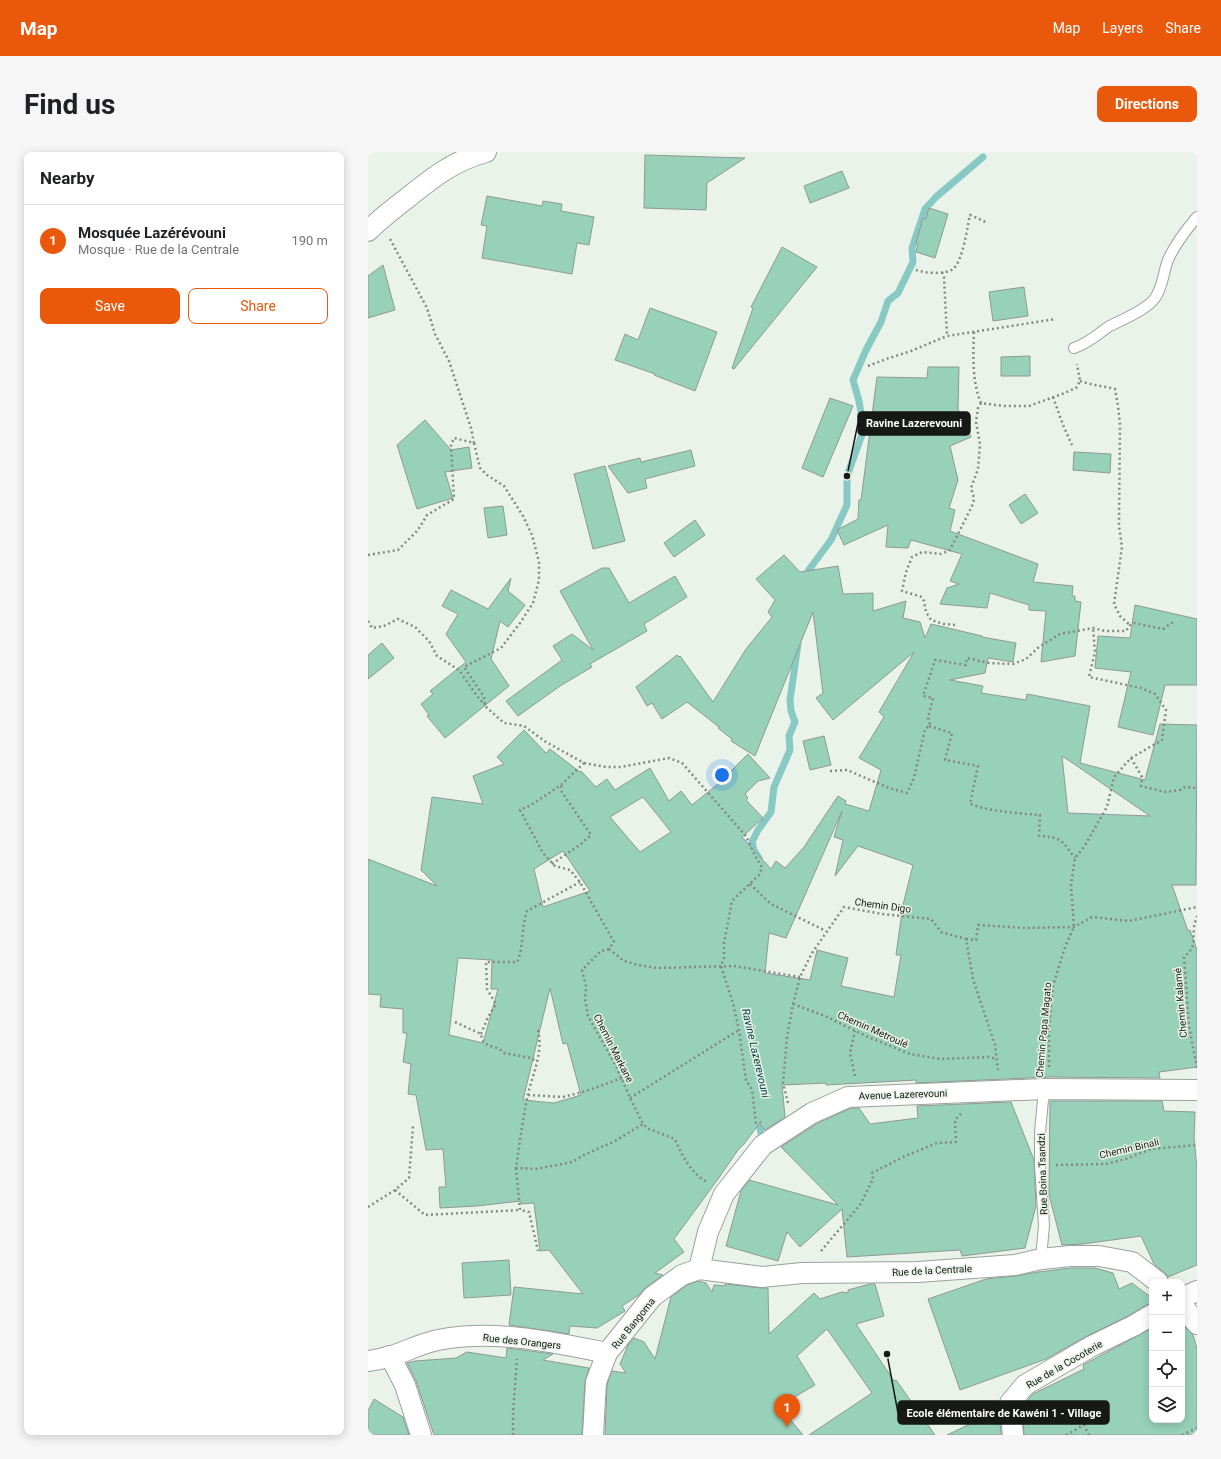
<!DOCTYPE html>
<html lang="en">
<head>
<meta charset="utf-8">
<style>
  :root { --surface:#fff; --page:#f6f6f6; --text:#202124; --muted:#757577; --line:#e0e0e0; --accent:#ea580c }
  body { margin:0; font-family:Roboto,sans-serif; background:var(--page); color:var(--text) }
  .controls { position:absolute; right:12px; bottom:12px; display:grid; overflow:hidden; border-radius:8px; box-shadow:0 2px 10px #0003 }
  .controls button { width:36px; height:36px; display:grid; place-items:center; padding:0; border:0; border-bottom:1px solid var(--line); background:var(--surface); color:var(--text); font:20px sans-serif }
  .you { position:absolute; left:354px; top:623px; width:14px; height:14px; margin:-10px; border:3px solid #fff; border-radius:50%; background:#1a73e8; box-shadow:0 0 0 6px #1a73e833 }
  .badge { display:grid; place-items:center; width:26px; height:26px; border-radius:50%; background:var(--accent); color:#fff; font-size:13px; font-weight:700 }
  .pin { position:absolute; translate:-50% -33px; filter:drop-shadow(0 1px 2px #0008) }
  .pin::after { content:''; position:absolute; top:21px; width:14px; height:12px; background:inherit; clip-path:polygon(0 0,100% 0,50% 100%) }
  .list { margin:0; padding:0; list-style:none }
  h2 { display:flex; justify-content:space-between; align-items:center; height:52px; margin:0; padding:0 16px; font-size:17px }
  h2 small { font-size:13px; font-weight:400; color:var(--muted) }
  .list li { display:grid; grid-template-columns:26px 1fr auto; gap:12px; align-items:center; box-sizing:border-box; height:72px; padding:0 16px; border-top:1px solid var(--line) }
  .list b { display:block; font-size:15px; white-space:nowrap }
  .list p { margin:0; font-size:13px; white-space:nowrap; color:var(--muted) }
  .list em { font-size:13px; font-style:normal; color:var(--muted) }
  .actions { display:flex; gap:8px; padding:12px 16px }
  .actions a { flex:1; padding:9px 0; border:1px solid var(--accent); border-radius:8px; text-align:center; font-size:14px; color:var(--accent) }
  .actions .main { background:var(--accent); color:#fff }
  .icon { flex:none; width:22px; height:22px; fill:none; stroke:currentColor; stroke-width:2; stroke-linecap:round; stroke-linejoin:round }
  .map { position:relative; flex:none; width:829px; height:1283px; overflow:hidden; border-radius:8px }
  header { display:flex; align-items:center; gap:24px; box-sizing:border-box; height:56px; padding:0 20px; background:var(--accent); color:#fff }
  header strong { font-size:19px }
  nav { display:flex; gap:22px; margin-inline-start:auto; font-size:14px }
  .intro { display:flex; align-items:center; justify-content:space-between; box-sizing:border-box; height:96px; padding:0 24px }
  h1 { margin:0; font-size:28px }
  .button { padding:10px 18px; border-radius:8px; background:var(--accent); color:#fff; font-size:14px; font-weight:700 }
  main { display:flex; gap:24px; padding:0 24px }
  aside { flex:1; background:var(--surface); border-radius:8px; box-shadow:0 2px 10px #0003 }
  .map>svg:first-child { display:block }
</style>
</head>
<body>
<header>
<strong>Map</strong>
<nav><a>Map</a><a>Layers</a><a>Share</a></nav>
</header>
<div class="intro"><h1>Find us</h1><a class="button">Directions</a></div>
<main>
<aside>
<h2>Nearby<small></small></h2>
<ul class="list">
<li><span class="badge">1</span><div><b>Mosquée Lazérévouni</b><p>Mosque · Rue de la Centrale</p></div><em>190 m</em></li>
</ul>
<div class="actions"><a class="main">Save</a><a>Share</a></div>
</aside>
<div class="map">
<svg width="829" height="1283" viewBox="0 0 829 1283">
  <rect width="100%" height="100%" fill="#eaf3ea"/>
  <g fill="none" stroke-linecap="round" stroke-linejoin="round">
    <g stroke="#88cac3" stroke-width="7">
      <polyline points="439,427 440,419 463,388 479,353 479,324 496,277 491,249 485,228 498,198 513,170 520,149 530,141 545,110 544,96 557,57 568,45 615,5"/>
      <polyline points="391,706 386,698 384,690 390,678 403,660 406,635 422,598 421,584 427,570 423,559 422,548 430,492"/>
      <polyline points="389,964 393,981"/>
    </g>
  </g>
  <g fill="#98d1b9" stroke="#8e9994" fill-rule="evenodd">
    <polygon points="277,3 377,6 339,31 338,58 276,56"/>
    <polygon points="474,19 481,36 442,51 436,34"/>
    <polygon points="119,44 174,54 175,49 194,52 193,59 226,65 221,93 209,91 204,122 114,106 119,74 113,73"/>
    <polygon points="561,56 580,62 567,106 548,100 550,92 548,91 555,66 558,67"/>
    <polygon points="414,95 449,115 366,217 364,216 385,156 383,155"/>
    <polygon points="15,113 27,158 0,166 0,124"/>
    <polygon points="656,135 660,164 625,169 621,140"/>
    <polygon points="282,156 349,180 327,239 286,223 287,222 247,208 257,182 270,188"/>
    <polygon points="662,204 662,224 633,224 633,205"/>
    <polygon points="560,215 591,215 590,257 603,285 582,294 590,328 581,356 587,358 582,379 670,412 665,430 705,434 704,444 707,444 707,449 713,450 707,504 673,510 678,459 661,458 661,453 622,441 619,456 572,452 579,436 591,432 582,429 594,402 543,388 540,396 518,395 520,373 476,393 469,378 490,367 491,348 493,348 509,225 559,226"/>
    <polygon points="462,246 485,254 455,325 434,316"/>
    <polygon points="57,268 83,298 101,295 104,316 77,320 85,346 49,357 29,293"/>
    <polygon points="323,298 327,314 277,327 279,336 260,341 240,314 272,306 273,310"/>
    <polygon points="706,300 743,302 742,321 705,318"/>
    <polygon points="237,314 257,389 225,397 206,322"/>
    <polygon points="657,342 670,361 653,372 641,353"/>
    <polygon points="135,354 139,383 120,386 116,356"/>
    <polygon points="327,368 337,383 306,405 296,391"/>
    <path d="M 416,403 L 432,420 L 470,414 L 475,442 L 505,441 L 505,459 L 538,449 L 535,466 L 552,470 L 557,486 L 563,472 L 614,484 L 614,485 L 648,491 L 645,510 L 620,506 L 617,521 L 582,528 L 615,534 L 613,541 L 658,548 L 659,542 L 722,554 L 712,611 L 777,628 L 792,572 L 829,573 L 828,733 L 804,733 L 820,779 L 822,778 L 829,798 L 829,915 L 791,920 L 792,926 L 682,925 L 548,931 L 548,928 L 458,933 L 458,931 L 414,933 L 417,965 L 397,978 L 392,973 L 393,969 L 376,992 L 370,998 L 350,1027 L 306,1087 L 316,1100 L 287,1121 L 295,1123 L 277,1136 L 271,1143 L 254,1154 L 257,1159 L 229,1176 L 202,1174 L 201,1182 L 141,1173 L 146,1135 L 215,1142 L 181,1098 L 172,1099 L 166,1051 L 153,1052 L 153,1049 L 109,1054 L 72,1056 L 71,1035 L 78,1035 L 75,997 L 58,998 L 48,943 L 40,942 L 43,912 L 35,910 L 39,881 L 35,881 L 35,857 L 12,855 L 13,843 L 0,842 L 0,707 L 69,734 L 53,718 L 64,645 L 115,652 L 105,624 L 136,612 L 129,605 L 156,578 L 178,601 L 182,597 L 212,620 L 213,619 L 228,635 L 239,627 L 247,638 L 282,616 L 301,649 L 313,639 L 324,653 L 361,623 L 360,622 L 380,602 L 402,626 L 390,629 L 377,642 L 380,646 L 378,648 L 395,666 L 374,685 L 403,717 L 408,709 L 417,716 L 436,695 L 470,644 L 478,649 L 477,652 L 501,659 L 513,618 L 491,606 L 516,565 L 511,560 L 546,500 L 465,568 L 448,546 L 455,541 L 445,460 L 387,604 L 363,589 L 364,587 L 350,576 L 351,575 L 319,550 L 294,567 L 284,551 L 279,554 L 268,535 L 309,503 L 311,505 L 312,504 L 345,550 L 378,497 L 404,465 L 400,460 L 407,448 L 388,427 ZM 694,604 L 706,612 L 782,664 L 700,661 ZM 275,645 L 303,680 L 272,700 L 242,665 ZM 474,659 L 466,685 L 475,688 L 467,724 L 490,694 L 545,713 L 535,753 L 528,803 L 533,803 L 526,845 L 473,834 L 480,806 L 449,798 L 442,828 L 397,821 L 401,781 L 418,786 ZM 195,699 L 222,739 L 175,755 L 166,717 ZM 90,806 L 124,808 L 123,837 L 130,837 L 115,891 L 81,883 ZM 182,836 L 195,892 L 199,891 L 213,943 L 186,951 L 155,948 Z"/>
    <polygon points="234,416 241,416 261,451 307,424 319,445 276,472 279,479 222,512 224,515 192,534 150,564 138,549 194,508 185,494 204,482 225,498 192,439"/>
    <polygon points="143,426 140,439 157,453 140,475 132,469 123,507 141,534 77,586 59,564 61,563 53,552 65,542 62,539 98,510 78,482 90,462 74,454 83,438 120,457"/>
    <polygon points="767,453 829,467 829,533 797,533 785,583 750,575 763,520 727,516 730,484 762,486"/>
    <polygon points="14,491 26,506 0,527 0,503"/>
    <polygon points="456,584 463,613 442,618 435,589"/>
    <polygon points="682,949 794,949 796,959 827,960 826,986 829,1017 829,1113 800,1125 797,1121 786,1112 773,1084 715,1092 694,1093 681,1043"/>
    <polygon points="643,950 666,1008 668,1054 657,1096 594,1104 592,1098 479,1105 474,1057 432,1095 419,1080 410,1109 358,1094 373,1039 381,1028 470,1053 413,995 450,971 483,956 491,956 502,972 550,966 549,954"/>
    <polygon points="141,1108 143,1143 96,1146 94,1111"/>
    <polygon points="703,1116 727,1116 745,1121 751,1137 764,1131 784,1146 784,1152 778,1153 760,1164 719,1184 678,1207 592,1238 560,1147 618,1127 648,1124 670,1120"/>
    <polygon points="330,1129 338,1131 344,1140 346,1133 357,1134 357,1132 393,1136 400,1136 401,1182 446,1141 452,1147 474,1140 480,1141 480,1138 502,1132 507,1132 516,1164 488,1172 526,1229 528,1228 567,1283 441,1283 504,1241 459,1177 429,1204 447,1233 411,1254 435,1283 237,1283 239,1232 244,1219 258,1221 252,1212 260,1193 266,1186 276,1190 287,1207 303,1145 319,1133"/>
    <polygon points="814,1172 825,1183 829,1197 829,1283 656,1283 654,1255 665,1242 716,1217 715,1213 784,1176 784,1268 814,1268"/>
    <polygon points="139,1196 185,1202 175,1208 221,1216 217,1229 214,1283 66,1283 48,1229 39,1211 47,1209 88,1206 99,1200 138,1206"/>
    <polygon points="6,1247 35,1265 41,1283 0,1283 0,1259"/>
    <polygon points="631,1258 633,1283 579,1283"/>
  </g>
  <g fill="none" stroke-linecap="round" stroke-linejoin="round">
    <defs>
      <g id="lane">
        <path d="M 706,196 C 719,192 729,183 740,175 C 753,168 779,158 787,146 C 795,135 795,121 800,108 C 807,92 818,78 829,65"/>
        <polyline points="673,1107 676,1073 672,1013 672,980 676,937"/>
      </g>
      <g id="street">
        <path d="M 0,79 C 12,67 25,57 38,47 C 64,26 85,9 118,0"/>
        <polyline points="331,1117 340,1080 356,1042 395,993 444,961 480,945 676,937 829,938"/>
        <polyline points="814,1146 829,1139"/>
        <polyline points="814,1153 829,1172"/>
        <polyline points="22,1204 37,1233 53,1283"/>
        <path d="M 0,1209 C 8,1208 16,1206 24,1204 C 39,1199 54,1191 70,1188 C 126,1177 185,1190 239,1201"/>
        <polyline points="225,1283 228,1230 239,1201 284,1145 314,1123 331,1117 394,1125 434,1121 550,1120 647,1113 673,1107 702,1104 731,1104 764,1110 790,1130"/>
        <polyline points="645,1283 642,1251 657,1233 724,1194 765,1174 784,1163"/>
      </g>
    </defs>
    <use href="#lane" stroke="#9aa39b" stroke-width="12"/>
    <use href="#street" stroke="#9aa39b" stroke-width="22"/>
    <g stroke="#838983" stroke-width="2.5" stroke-dasharray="2 3" stroke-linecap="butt">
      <polyline points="22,87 59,156 67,182 81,209 103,276 106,291"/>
      <path d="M 548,118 C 557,121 577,123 585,117 C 595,109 599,76 602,63 L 620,71"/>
      <polyline points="574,120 576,125 579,184"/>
      <path d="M 606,180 C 605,203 604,230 613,251"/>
      <polyline points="500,214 521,206 543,199 579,184 688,167"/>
      <path d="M 712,229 C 723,233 735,234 747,237 L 750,254 L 752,273 L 751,374 L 754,395 L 746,452 L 752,464 L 762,473"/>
      <polyline points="685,245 695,273 704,293"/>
      <polyline points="0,403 30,398 50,378 59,363 86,347 83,293 86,286 106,291 112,316 119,323 136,334 155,364 164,383 171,410 171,428 165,451 152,471 133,496 96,515 116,545 117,554 136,571 156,574 178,590 216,611 193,633 163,653 152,658 175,701 187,714 202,718 212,730 246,790 241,797"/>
      <polyline points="0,469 4,476 16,474 30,467 47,475 61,489 69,504 91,518 109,544 117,553"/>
      <polyline points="587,473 576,472 563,468 558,460 556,449 554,445 534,439 538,420 544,405 554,400 573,402 582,398 605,352 606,346 603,336 610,317 612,292 608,270 610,256 613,251 636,254 661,254 694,242 708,236 712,229 709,212"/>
      <path d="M 561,574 L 584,581 L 577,608 L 610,614 L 602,652 C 624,660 649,661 672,663 L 671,684 C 694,685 694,689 707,706"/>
      <polyline points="763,606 774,625 773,634 797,640 812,638 817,635 829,636"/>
      <polyline points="216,611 238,615 253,615 301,606 314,611 378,684 387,704 394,715 391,723 364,749 356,791 356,806 353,814 365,851 371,878 378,928 384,938 388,972"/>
      <polyline points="462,619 479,618 521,636 539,641 546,626 557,577 561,574 562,570 560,566 565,546 555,544 567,508 598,513 599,506 621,511 645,512 658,507 671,495 692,482 725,476 737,479 758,479 762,473 766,471 795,477 805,470"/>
      <polyline points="184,712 213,692 223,683 194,640 193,633"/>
      <polyline points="382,732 403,752 458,779"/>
      <polyline points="598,787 608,788 610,773 658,776 706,775 724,765 761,769 829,755"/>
      <path d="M 241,797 L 233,799 L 214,818 L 218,834 L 217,847 L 220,864 L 248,914 L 262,946 L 275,972 L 281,977 L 307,987 C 314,1004 323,1021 339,1030"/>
      <polyline points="241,797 256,809 270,813 289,816 366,814 432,825"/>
      <polyline points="425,852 457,864 498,884 542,902 573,907 621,905 629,907"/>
      <path d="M 87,870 L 113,882 C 115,898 127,891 136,901 L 163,906 L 169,910"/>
      <path d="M 170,878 C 176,904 162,926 158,952 C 154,973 151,995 148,1016 L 168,1017 L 204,1010 L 216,1003 L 247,989 L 275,972"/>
      <path d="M 113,882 L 120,865 L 128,852 L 119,837 L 118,810 L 149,810 C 156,796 153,776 159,759 L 212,730"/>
      <polyline points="681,915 681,876 685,834 697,795 706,775 703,733 707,706 716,695 739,655 746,625 763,606 794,588 798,558 787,542 773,536 721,525 727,500 725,476"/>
      <path d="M 829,916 L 821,874 L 816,805 C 828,795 825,790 826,776 C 826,772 828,768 829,764"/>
      <polyline points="487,924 482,901 487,879"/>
      <polyline points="160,943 195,945 218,939 254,926"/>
      <polyline points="262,946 371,878"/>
      <polyline points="420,951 415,931 419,885 425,852 432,825 444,801 476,755 514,762 563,767 573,780 598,787 605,827 627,893 630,918"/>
      <polyline points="688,1013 738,1012 758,1007 783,997 829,993"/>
      <polyline points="148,1016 152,1058 161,1060 170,1099"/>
      <polyline points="27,1038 57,1063 152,1058"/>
      <polyline points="0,1055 27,1038 41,1026 45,974"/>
      <polyline points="453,1099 492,1053 505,1027 504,1021 535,1005 569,991 588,990 587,968 593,962"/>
      <polyline points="145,1283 145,1261 149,1207"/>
      <polyline points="698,1283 716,1273 721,1283"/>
      <polyline points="814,1283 829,1276"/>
    </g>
    <use href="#lane" stroke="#fff" stroke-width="10"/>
    <use href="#street" stroke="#fff" stroke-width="20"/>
  </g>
  <g text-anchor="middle" stroke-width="3" stroke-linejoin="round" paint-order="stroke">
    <g font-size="10" fill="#161916" stroke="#eaf3ea">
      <text transform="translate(515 753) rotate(8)" y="4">Chemin Digo</text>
      <text transform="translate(812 851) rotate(-95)" y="4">Chemin Kalamé</text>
      <text transform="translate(505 877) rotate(24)" y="4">Chemin Metroulé</text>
      <text transform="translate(675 878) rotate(-85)" y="4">Chemin Papa Magato</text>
      <text transform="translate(246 896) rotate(63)" y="4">Chemin Markane</text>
      <text transform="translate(535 942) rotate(-2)" y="4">Avenue Lazerevouni</text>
      <text transform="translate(761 996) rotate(-13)" y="4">Chemin Binali</text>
      <text transform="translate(674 1022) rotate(-92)" y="4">Rue Boina Tsandzi</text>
      <text transform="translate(564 1118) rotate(-3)" y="4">Rue de la Centrale</text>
      <text transform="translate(265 1171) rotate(-51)" y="4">Rue Bangoma</text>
      <text transform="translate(154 1189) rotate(6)" y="4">Rue des Orangers</text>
      <text transform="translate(696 1212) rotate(-30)" y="4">Rue de la Cocoterie</text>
    </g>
    <g font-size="11" font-style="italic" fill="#054440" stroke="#eaf3ea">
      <text transform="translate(388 901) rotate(77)" y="4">Ravine Lazerevouni</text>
    </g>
  </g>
  <path fill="none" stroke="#161916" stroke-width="1.5" d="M479 324L490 271M519 1202L530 1261"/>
  <g fill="#161916" stroke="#eaf3ea" stroke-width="1.5">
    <circle cx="479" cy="324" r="4"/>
    <circle cx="519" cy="1202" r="4"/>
  </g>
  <g fill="#161916" stroke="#161916" stroke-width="1.5">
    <rect x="490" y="260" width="112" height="23" rx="4"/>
    <rect x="530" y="1249" width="211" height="23" rx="4"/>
  </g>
  <g font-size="11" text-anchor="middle" font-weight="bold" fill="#fff">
    <text x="546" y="275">Ravine Lazerevouni</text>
    <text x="636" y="1265">Ecole élémentaire de Kawéni 1 - Village</text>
  </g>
</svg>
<div class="controls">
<button>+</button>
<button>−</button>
<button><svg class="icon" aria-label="locate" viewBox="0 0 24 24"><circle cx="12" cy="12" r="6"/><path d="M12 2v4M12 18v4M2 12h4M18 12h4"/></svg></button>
<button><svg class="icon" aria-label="layers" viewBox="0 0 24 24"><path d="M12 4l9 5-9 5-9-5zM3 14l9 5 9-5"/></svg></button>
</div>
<div class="you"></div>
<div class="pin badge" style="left:419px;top:1275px">1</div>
</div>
</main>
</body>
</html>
